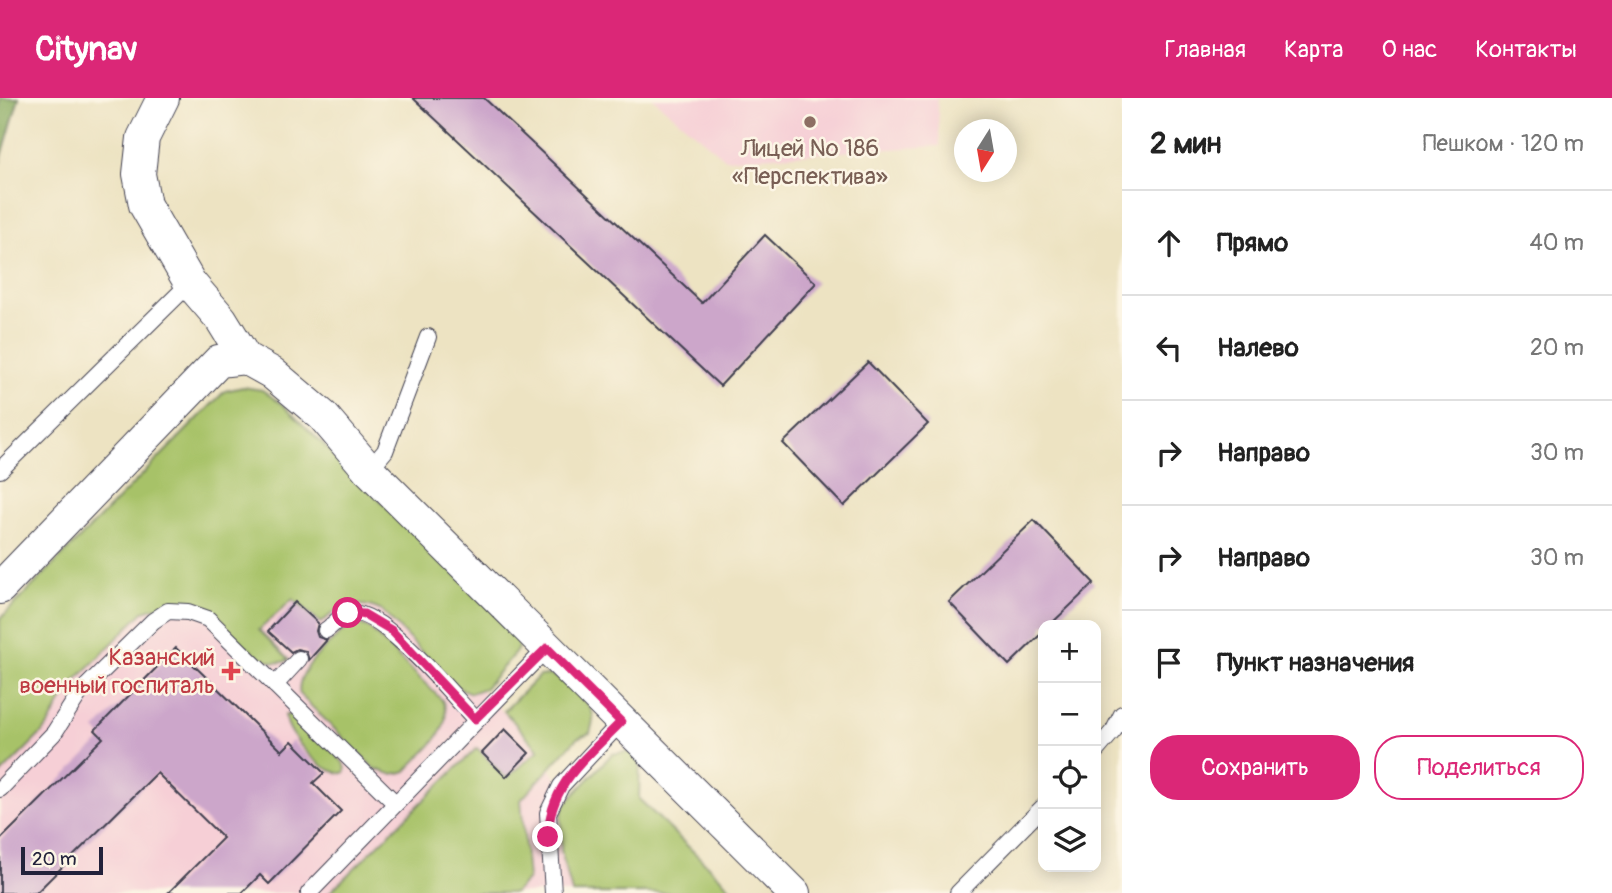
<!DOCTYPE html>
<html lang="ru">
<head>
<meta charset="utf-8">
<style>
  :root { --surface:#fff; --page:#f6f6f6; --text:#222; --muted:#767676; --line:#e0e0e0; --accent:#db2777 }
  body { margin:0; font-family:Pangolin,sans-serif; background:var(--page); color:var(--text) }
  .controls { position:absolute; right:21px; bottom:21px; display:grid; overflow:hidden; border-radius:14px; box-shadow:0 4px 18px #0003 }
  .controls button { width:63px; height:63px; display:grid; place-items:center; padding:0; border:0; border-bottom:2px solid var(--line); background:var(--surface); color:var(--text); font:35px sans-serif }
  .compass { position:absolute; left:954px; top:21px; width:63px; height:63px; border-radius:50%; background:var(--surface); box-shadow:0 4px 18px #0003; rotate:191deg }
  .scale { position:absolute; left:21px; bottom:18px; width:82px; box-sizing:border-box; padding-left:7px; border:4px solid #22223b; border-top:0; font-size:19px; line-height:24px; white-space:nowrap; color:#22223b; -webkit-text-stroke:5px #fcf5e5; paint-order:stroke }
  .stop { position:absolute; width:21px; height:21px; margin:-16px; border:5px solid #db2777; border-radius:50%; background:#fff }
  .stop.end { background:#db2777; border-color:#fff; box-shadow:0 2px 7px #0008 }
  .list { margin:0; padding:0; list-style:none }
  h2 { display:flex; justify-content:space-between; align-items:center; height:91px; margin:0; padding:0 28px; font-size:30px }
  h2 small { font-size:23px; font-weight:400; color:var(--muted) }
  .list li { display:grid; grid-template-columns:46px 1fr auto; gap:21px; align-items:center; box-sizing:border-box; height:105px; padding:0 28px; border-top:2px solid var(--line) }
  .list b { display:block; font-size:26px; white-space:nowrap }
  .list em { font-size:23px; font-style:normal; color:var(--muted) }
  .actions { display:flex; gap:14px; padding:21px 28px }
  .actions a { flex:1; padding:16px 0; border:2px solid var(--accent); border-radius:28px; text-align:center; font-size:24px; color:var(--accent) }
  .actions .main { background:var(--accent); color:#fff }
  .icon { flex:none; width:38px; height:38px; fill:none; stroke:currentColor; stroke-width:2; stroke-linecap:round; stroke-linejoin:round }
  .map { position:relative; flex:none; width:1122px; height:795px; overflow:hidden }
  header { display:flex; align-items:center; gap:42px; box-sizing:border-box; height:98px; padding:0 35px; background:var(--accent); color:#fff }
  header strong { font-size:33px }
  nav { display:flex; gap:38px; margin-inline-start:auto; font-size:24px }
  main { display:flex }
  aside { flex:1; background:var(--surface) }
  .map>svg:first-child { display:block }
</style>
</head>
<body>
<header>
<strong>Citynav</strong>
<nav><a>Главная</a><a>Карта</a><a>О нас</a><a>Контакты</a></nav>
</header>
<main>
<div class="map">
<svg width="1122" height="795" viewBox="0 0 1122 795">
  <rect width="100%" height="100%" fill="#fcf5e5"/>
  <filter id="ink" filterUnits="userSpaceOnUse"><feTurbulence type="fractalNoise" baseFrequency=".0143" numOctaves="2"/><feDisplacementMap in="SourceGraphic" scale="14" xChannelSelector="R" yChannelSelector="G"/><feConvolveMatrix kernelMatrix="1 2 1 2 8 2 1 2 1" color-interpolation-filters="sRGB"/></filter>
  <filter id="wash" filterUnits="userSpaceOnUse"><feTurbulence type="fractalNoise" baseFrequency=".00686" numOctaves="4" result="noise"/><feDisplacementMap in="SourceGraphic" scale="28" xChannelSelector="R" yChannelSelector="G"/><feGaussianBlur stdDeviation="1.57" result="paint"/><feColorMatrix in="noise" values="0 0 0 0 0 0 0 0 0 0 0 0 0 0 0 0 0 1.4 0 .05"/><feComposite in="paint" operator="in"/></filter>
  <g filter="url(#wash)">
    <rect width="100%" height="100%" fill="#ede3c2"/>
    <g fill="#f6cfd6">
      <polygon points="652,0 937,0 940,48 726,61"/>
      <polygon points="247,365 493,603 544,660 561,688 649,761 684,795 0,795 0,544"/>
    </g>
    <g fill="#a7c268" stroke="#647252" stroke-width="2">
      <path d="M 243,289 L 262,292 L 283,307 L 515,534 L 518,550 L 515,555 L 485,590 L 471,595 L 456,589 L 382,513 C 358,501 340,507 321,525 L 293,501 L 259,532 L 289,562 C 259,577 226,522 202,508 L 175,504 L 144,513 L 71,587 L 46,631 L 0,677 L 0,521 L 225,293 Z"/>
      <path d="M 352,525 L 369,530 L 442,602 C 456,631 425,652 406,673 C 393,678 387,676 374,670 L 300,597 C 293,571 335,542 352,525 Z"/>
      <path d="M 551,577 C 563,583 591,604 593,618 C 594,623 591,630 590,635 L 577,640 L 521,702 L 528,781 L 514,795 L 329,795 L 477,650 L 507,680 L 539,652 L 504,613 L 539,578 Z"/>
      <path d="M 285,617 L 295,617 L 342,663 L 346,670 L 344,675 C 321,676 288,639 285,617 Z"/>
      <polygon points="631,653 640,657 639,701 736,795 572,795 561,753 561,718 565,706 612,656"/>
    </g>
    <polygon fill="#85a85c" stroke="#54654c" stroke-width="2" points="0,0 19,0 0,65"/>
    <g id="blocks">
      <g fill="#cca6ca">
        <polygon points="413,0 484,0 702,205 765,137 816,185 720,288"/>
        <polygon points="868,264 928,326 844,408 783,345"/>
        <polygon points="1034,422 1094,485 1050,527 1043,527 1043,534 1009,567 949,504"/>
        <polygon points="295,504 318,525 316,533 318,539 327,542 309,562 306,553 297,551 291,554 268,533"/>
        <polygon points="176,550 282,653 292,643 324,675 313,685 341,713 269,786 260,777 242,795 168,795 223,740 157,675 36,795 0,795 0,742 103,640 95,632"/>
        <polygon points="505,631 529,655 506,679 482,655"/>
      </g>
    </g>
  </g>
  <g filter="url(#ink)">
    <use href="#blocks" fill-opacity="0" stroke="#403f4f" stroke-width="2"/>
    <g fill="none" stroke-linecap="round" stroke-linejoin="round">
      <defs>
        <g id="lane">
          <polyline points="0,372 190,185"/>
          <polyline points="369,372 385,353 428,239"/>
          <path d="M 326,532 C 332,528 340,518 348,516 C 378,505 454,599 475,621"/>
          <polyline points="275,587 299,561"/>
          <polyline points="1096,653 1114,632 1122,616"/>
          <polyline points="0,691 54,635 79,596 153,523 168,513 188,514 208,521 395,705"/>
          <polyline points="309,795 547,550"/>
          <polyline points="553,795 548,715 561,688 621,624"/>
          <polyline points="958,795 1043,709"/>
        </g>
        <g id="street">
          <polyline points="163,0 143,40 139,76 145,107 190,185 221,221 245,260 272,275 323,318 369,372 794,795"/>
          <polyline points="0,490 219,263 245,260"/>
        </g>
      </defs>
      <use href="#lane" stroke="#403f4f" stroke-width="18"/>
      <use href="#street" stroke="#403f4f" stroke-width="34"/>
      <use href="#lane" stroke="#fff" stroke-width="16"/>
      <use href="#street" stroke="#fff" stroke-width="32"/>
    </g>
  </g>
  <g fill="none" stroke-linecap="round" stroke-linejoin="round" filter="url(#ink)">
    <path stroke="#db2777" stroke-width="9" d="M 348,515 L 364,516 L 391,532 L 475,621 L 547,550 L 621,624 C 587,659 549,686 548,739"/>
  </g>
  <circle fill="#8d6e63" stroke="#fcf5e5" stroke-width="2.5" cx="810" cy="24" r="7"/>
  <path fill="#e0444e" stroke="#fcf5e5" stroke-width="2.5" d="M227.5 562.5h7v7h7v7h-7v7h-7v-7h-7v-7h7z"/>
  <g text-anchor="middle" stroke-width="5" stroke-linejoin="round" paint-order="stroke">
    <g font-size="24" fill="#785e54" stroke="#fcf5e5">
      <text x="810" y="58">Лицей № 186<tspan x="810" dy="28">«Перспектива»</tspan></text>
    </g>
    <g font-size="24" fill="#be3a42" stroke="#fcf5e5" text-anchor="end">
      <text x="215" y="567">Казанский<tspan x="215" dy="28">военный госпиталь</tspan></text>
    </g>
  </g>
</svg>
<div class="controls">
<button>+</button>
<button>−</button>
<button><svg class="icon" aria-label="locate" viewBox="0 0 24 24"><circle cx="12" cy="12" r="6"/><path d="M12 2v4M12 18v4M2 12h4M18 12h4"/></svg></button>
<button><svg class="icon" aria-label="layers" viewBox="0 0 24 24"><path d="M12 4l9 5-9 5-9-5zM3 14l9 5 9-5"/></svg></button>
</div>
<svg class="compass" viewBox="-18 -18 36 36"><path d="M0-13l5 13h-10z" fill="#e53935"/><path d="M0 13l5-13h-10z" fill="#767676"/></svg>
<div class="scale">20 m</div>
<div class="stop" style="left:348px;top:515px"></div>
<div class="stop end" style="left:548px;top:739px"></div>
</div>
<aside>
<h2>2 мин<small>Пешком · 120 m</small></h2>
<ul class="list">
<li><svg class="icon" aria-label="ahead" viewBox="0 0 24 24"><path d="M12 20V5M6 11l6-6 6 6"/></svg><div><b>Прямо</b></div><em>40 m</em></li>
<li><svg class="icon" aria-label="left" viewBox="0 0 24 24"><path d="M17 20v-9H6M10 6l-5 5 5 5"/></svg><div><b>Налево</b></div><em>20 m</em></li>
<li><svg class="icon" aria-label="right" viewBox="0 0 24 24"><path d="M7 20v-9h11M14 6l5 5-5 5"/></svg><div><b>Направо</b></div><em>30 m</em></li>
<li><svg class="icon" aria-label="right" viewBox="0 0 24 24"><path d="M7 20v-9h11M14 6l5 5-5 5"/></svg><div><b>Направо</b></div><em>30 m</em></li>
<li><svg class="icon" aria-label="arrive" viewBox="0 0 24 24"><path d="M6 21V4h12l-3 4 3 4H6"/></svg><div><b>Пункт назначения</b></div></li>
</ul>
<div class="actions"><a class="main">Сохранить</a><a>Поделиться</a></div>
</aside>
</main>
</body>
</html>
